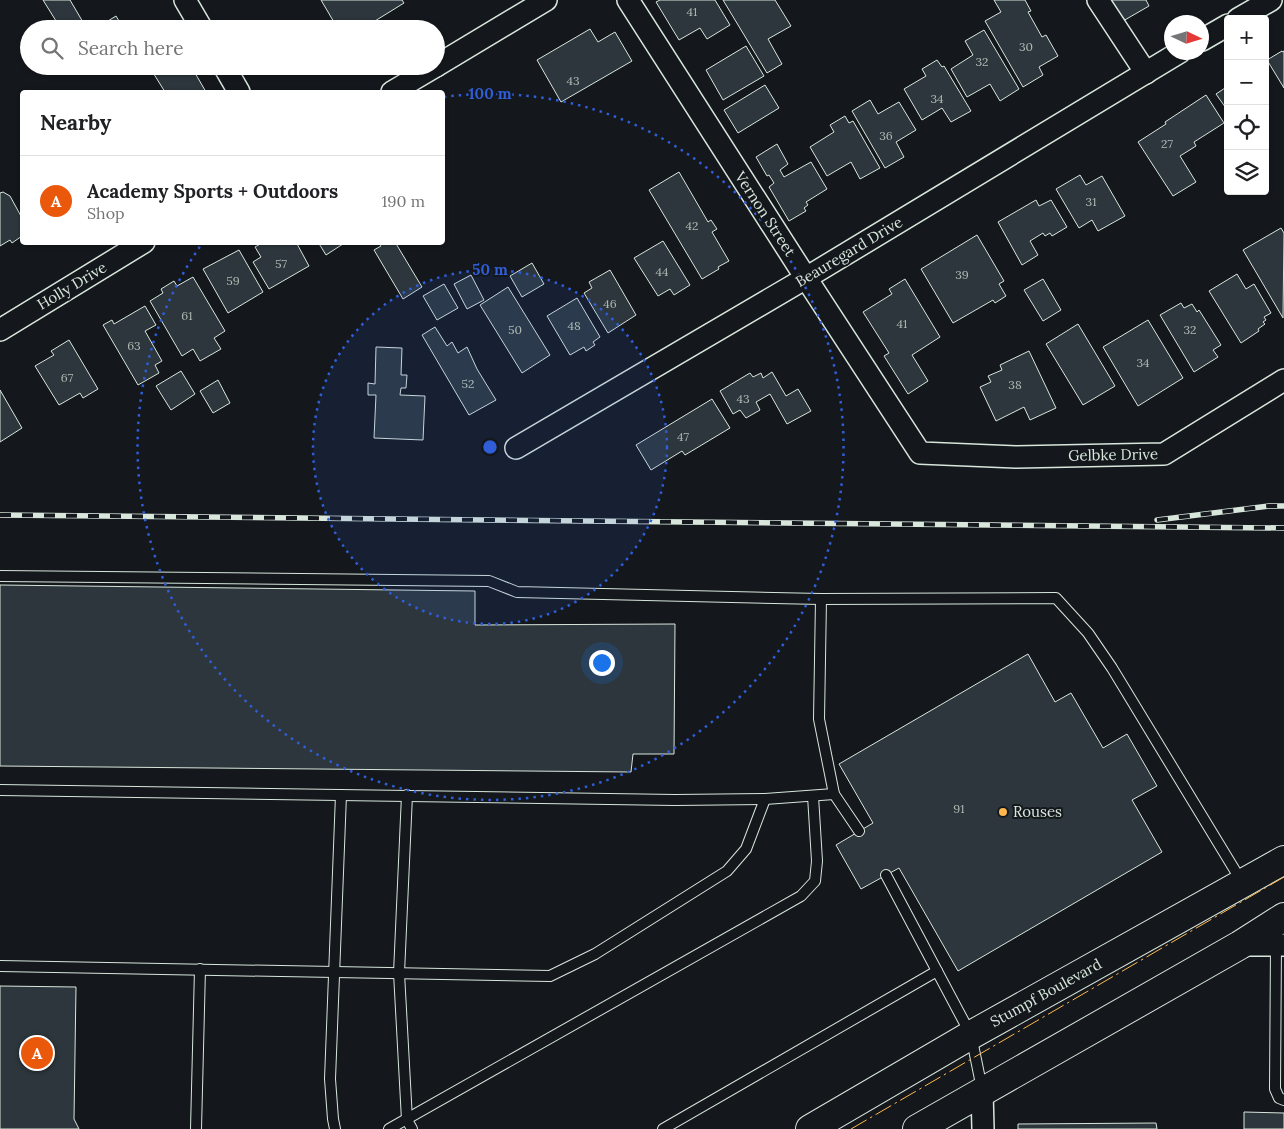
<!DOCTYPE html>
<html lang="en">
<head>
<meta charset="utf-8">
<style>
  :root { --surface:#fff; --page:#f2f2f2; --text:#202124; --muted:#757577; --line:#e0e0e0; --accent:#ea580c }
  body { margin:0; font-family:Lora,serif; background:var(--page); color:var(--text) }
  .controls { position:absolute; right:15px; top:15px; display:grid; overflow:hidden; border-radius:5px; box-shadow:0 1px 4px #0004 }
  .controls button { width:45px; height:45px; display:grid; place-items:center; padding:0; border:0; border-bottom:1px solid var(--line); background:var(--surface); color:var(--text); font:25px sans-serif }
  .compass { position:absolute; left:1164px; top:15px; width:45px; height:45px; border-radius:50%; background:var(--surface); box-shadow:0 1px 4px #0004; rotate:94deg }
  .you { position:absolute; left:601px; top:662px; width:18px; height:18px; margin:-12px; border:4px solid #fff; border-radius:50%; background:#1a73e8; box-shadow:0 0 0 8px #1a73e833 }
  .badge { display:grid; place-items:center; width:32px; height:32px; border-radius:50%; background:var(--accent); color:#fff; font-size:16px; font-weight:700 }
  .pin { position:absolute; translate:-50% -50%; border:2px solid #fff; box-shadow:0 1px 5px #0006 }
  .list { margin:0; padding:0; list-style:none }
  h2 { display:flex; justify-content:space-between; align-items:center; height:65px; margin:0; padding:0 20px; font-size:21px }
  h2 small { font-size:16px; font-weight:400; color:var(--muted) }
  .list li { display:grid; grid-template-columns:32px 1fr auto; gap:15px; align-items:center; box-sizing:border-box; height:90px; padding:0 20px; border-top:1px solid var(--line) }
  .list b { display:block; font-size:19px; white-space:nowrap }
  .list p { margin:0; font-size:16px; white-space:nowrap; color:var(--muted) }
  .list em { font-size:16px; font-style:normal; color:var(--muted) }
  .icon { flex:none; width:28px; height:28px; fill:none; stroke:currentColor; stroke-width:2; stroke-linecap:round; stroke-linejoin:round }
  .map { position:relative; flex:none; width:1284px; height:1129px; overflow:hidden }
  .search { position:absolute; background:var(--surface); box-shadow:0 1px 4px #0004; left:20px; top:20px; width:425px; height:55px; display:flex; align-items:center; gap:12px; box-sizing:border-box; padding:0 18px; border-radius:28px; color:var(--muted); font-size:19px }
  .panel { position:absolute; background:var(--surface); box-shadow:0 1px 4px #0004; left:20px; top:90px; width:425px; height:155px; border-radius:5px }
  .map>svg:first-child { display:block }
</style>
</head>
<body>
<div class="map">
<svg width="1284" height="1129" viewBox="0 0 1284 1129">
  <rect width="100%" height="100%" fill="#14181c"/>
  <g fill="#2c363c" stroke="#d8e6dc">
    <polygon points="43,0 70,0 87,29 61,29"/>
    <polygon points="321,0 402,0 404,3 362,29 338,29"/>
    <polygon points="660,0 715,0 730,25 707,39 700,28 679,40 656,2"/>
    <polygon points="723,0 775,0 791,26 768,39 782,64 767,73"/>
    <polygon points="994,0 1025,0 1031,11 1028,12 1042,37 1046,35 1058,56 1039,67 1043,75 1023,87 985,21 1001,12"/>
    <polygon points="1099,0 1146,0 1149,6 1123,21"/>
    <polygon points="116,16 124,29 95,29"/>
    <polygon points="590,29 598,42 615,32 632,61 561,102 537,60"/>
    <polygon points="984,30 1019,89 1000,101 990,84 967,97 951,69 973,55 965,41"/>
    <polygon points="746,46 764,76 723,100 706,70"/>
    <polygon points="1282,51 1282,52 1284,51 1284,88 1267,60"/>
    <polygon points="937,60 942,67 944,66 971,111 951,122 942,108 922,120 904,89 926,76 922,69"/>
    <polygon points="160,66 191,66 206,92 165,92 152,71"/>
    <polygon points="765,85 779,108 738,133 724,110"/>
    <polygon points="1228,86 1228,111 1216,94"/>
    <polygon points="1206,95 1224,123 1194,142 1196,146 1180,156 1196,182 1173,196 1138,142 1166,124 1165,122"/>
    <polygon points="870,100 878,114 899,102 916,130 896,142 904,157 885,168 852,111"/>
    <polygon points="845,116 849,123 853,121 880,168 860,179 851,162 827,176 810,147 834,132 830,125"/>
    <polygon points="777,144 788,164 780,170 784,177 811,162 827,189 806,202 808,205 804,208 806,211 789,221 769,187 774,183 769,175 767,176 756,157"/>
    <polygon points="679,172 708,222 711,220 717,229 712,232 729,261 718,267 719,269 702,279 649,190"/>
    <polygon points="1080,175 1086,185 1102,176 1125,216 1098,231 1092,220 1079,228 1056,189"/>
    <polygon points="3,192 10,196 22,218 22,236 12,243 10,240 0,246 0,193"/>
    <polygon points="1036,200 1039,206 1051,200 1067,227 1052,236 1050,233 1045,236 1043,233 1030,241 1038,255 1022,265 998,222"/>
    <polygon points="1281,228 1284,233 1283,318 1243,250"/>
    <polygon points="977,235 1004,281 999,284 1006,296 995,303 993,300 953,323 921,269"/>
    <polygon points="663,241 690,285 674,295 670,289 658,296 634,258"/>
    <polygon points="264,242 296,242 309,266 269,289 253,262 261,257 255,247"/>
    <polygon points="318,242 346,242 326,255"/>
    <polygon points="379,242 395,242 422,287 403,299 374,250 381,246"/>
    <polygon points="239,250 263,292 228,313 203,269"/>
    <polygon points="532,263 544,284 522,297 510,276"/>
    <polygon points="610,270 636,315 608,333 584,293 592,288 589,282"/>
    <polygon points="1237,274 1246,289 1254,284 1271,313 1264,317 1266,320 1263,322 1265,324 1258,329 1259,331 1241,343 1209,291"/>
    <polygon points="471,275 484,300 467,309 454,284"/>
    <polygon points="193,277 225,331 214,338 221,349 200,361 193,349 182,356 150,301 163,293 161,289 174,281 177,286"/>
    <polygon points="905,279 940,337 912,355 928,381 908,394 884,356 889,353 863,312 892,294 889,289"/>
    <polygon points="1043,279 1061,310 1043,321 1024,290"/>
    <polygon points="444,284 458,308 437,320 423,296"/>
    <polygon points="508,287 550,355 522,373 480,305"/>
    <polygon points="577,298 600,337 593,342 595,345 586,351 584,347 570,355 547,316"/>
    <polygon points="1181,303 1184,308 1192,304 1197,312 1199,310 1221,345 1213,350 1218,357 1194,372 1160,315"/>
    <polygon points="145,306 156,325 145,331 162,361 155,365 159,373 138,385 103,325 112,320 114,324"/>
    <polygon points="1148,320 1183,378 1138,406 1103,347"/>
    <polygon points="1078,324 1115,386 1083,405 1046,344"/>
    <polygon points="435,327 447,346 452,342 458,353 467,347 477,369 496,400 469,415 422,335"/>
    <polygon points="69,340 98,389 83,398 80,393 59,405 35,366 54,355 51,351"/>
    <polygon points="376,347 402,348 401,375 407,375 406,388 401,388 400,395 425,396 423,440 374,438 376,395 368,395 368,383 375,384"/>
    <polygon points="1029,351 1056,408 1030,420 1024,407 996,421 980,387 991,382 988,376 1002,370 1000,365"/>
    <polygon points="181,371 195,394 171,410 156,386"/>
    <polygon points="772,372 786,396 798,389 811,411 787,424 770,394 756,402 760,410 746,418 740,410 733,414 720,391 750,373 753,377 761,373 763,378"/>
    <polygon points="218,380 230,403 213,413 200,391"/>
    <polygon points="0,390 22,428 0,442"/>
    <polygon points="712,399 730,428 685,455 682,451 651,470 636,445"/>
    <polygon points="0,585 475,591 475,625 675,624 674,754 633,754 631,772 0,766"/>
    <polygon points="1028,654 1055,702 1071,693 1103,748 1127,734 1157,786 1132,800 1162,852 958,971 899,868 861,889 836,845 873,823 839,764"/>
    <polygon points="0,986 76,987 74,1119 79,1129 0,1129"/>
    <polygon points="1244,1112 1284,1113 1284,1129 1244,1129"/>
    <polygon points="1156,1123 1157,1129 1018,1129 1018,1124"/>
  </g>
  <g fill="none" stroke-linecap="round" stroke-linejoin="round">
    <defs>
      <g id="lane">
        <polyline points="0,576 489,581 517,592 821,599"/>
        <polyline points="0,790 675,800 765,799 834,794"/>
        <polyline points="407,795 399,973 407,1120 412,1129"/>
        <polyline points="859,831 834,794 819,719 821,599 1056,598 1088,633 1112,668 1242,882"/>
        <polyline points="886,875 971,1035 982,1089"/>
        <polyline points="1276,945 1275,1089 1279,1098 1284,1100"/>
        <polyline points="0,966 550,976 595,954 727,871 746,849 765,799"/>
        <polyline points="196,1129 200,969"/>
        <polyline points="335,1129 333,1119 330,1079 341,795"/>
        <polyline points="389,1129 801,896 815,881 817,861 813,796"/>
        <polyline points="663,1129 937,971"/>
      </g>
      <g id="street">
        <polyline points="185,0 202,29"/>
        <polyline points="628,0 806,278 920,453 1016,457 1164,454 1284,380"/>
        <polyline points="1098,0 1146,73"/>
        <polyline points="1238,19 1271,0"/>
        <polyline points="1202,40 1228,25"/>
        <polyline points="224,66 239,92"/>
        <polyline points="436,66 546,0"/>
        <polyline points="392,92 436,66"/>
        <polyline points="0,330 144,242"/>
        <polyline points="516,448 806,278 1180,52"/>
        <polyline points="1240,945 1284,945"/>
        <polyline points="982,1091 983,1129"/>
      </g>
      <g id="secondary">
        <polyline points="810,1129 971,1035 1284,860"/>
        <polyline points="917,1129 1240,945 1284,917"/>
      </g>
    </defs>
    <use href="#lane" stroke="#d8e6dc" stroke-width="12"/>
    <use href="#street" stroke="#d8e6dc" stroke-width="24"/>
    <use href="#secondary" stroke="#d8e6dc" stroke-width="30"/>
    <use href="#lane" stroke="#14181c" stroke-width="10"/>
    <use href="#street" stroke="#14181c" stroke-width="21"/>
    <use href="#secondary" stroke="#14181c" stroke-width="28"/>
    <defs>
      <g id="rail">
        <polyline points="0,515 1284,528"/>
        <polyline points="1157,520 1269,506 1284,506"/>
      </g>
    </defs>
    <use href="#rail" stroke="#d8e6dc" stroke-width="5.5"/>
    <use href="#rail" stroke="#14181c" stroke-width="4" stroke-dasharray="11" stroke-linecap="butt"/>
    <polyline stroke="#ffb74d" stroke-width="1" stroke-dasharray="18 4 2.5 4" stroke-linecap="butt" points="851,1129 1284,877"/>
  </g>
  <circle cx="490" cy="447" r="177" fill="#305dd8" fill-opacity=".12"/>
  <g fill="none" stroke="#305dd8" stroke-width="2.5" stroke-dasharray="2.5 5">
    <circle cx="490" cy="447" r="177"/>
    <path d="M444 97A353 353 0 1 1 201 245"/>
  </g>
  <circle fill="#ffb74d" stroke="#14181c" stroke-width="2" cx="1003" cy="812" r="5"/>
  <g text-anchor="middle" stroke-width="4" stroke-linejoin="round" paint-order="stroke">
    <g font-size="12" fill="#adbab4">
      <text x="692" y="16">41</text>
      <text x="1026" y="51">30</text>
      <text x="982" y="66">32</text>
      <text x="573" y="85">43</text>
      <text x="937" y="103">34</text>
      <text x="886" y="140">36</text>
      <text x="1167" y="148">27</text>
      <text x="1091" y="206">31</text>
      <text x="692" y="230">42</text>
      <text x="281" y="268">57</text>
      <text x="662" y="276">44</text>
      <text x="962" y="279">39</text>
      <text x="233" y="285">59</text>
      <text x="610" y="308">46</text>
      <text x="187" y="320">61</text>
      <text x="902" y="328">41</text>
      <text x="574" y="330">48</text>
      <text x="515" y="334">50</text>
      <text x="1190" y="334">32</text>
      <text x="134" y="350">63</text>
      <text x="1143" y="367">34</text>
      <text x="67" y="382">67</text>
      <text x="468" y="388">52</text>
      <text x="1015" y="389">38</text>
      <text x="743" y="403">43</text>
      <text x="683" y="441">47</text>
      <text x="959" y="813">91</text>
    </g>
    <g font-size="15" fill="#d8e6dc" stroke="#14181c">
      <text transform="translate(765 214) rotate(57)" y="5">Vernon Street</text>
      <text transform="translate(849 252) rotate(-31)" y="5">Beauregard Drive</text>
      <text transform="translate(72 286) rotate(-31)" y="5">Holly Drive</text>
      <text transform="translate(1113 455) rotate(-1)" y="5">Gelbke Drive</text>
      <text transform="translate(1046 993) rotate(-29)" y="5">Stumpf Boulevard</text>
    </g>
    <g font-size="15" fill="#d8e6dc" stroke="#14181c" text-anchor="start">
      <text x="1013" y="817">Rouses</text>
    </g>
  </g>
  <circle cx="490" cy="447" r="8" fill="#305dd8" stroke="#14181c" stroke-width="2.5"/>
  <g font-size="15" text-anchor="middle" font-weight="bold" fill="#305dd8" stroke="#14181c" stroke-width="4" stroke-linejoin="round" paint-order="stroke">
    <text x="490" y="99">100 m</text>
    <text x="490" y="275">50 m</text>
  </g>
</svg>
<div class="controls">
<button>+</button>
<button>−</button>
<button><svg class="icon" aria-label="locate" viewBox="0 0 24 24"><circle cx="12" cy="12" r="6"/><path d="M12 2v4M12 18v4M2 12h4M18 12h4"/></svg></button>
<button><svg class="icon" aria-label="layers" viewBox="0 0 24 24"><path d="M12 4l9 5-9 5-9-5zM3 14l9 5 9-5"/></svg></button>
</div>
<svg class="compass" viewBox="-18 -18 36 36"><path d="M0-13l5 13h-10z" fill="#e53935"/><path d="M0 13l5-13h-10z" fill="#757577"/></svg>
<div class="you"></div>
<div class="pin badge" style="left:37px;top:1053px">A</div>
<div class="search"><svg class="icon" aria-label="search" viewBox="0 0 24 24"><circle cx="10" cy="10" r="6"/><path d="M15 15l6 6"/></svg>Search here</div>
<section class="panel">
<h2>Nearby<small></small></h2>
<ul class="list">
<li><span class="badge">A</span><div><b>Academy Sports + Outdoors</b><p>Shop</p></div><em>190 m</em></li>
</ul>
</section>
</div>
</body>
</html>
